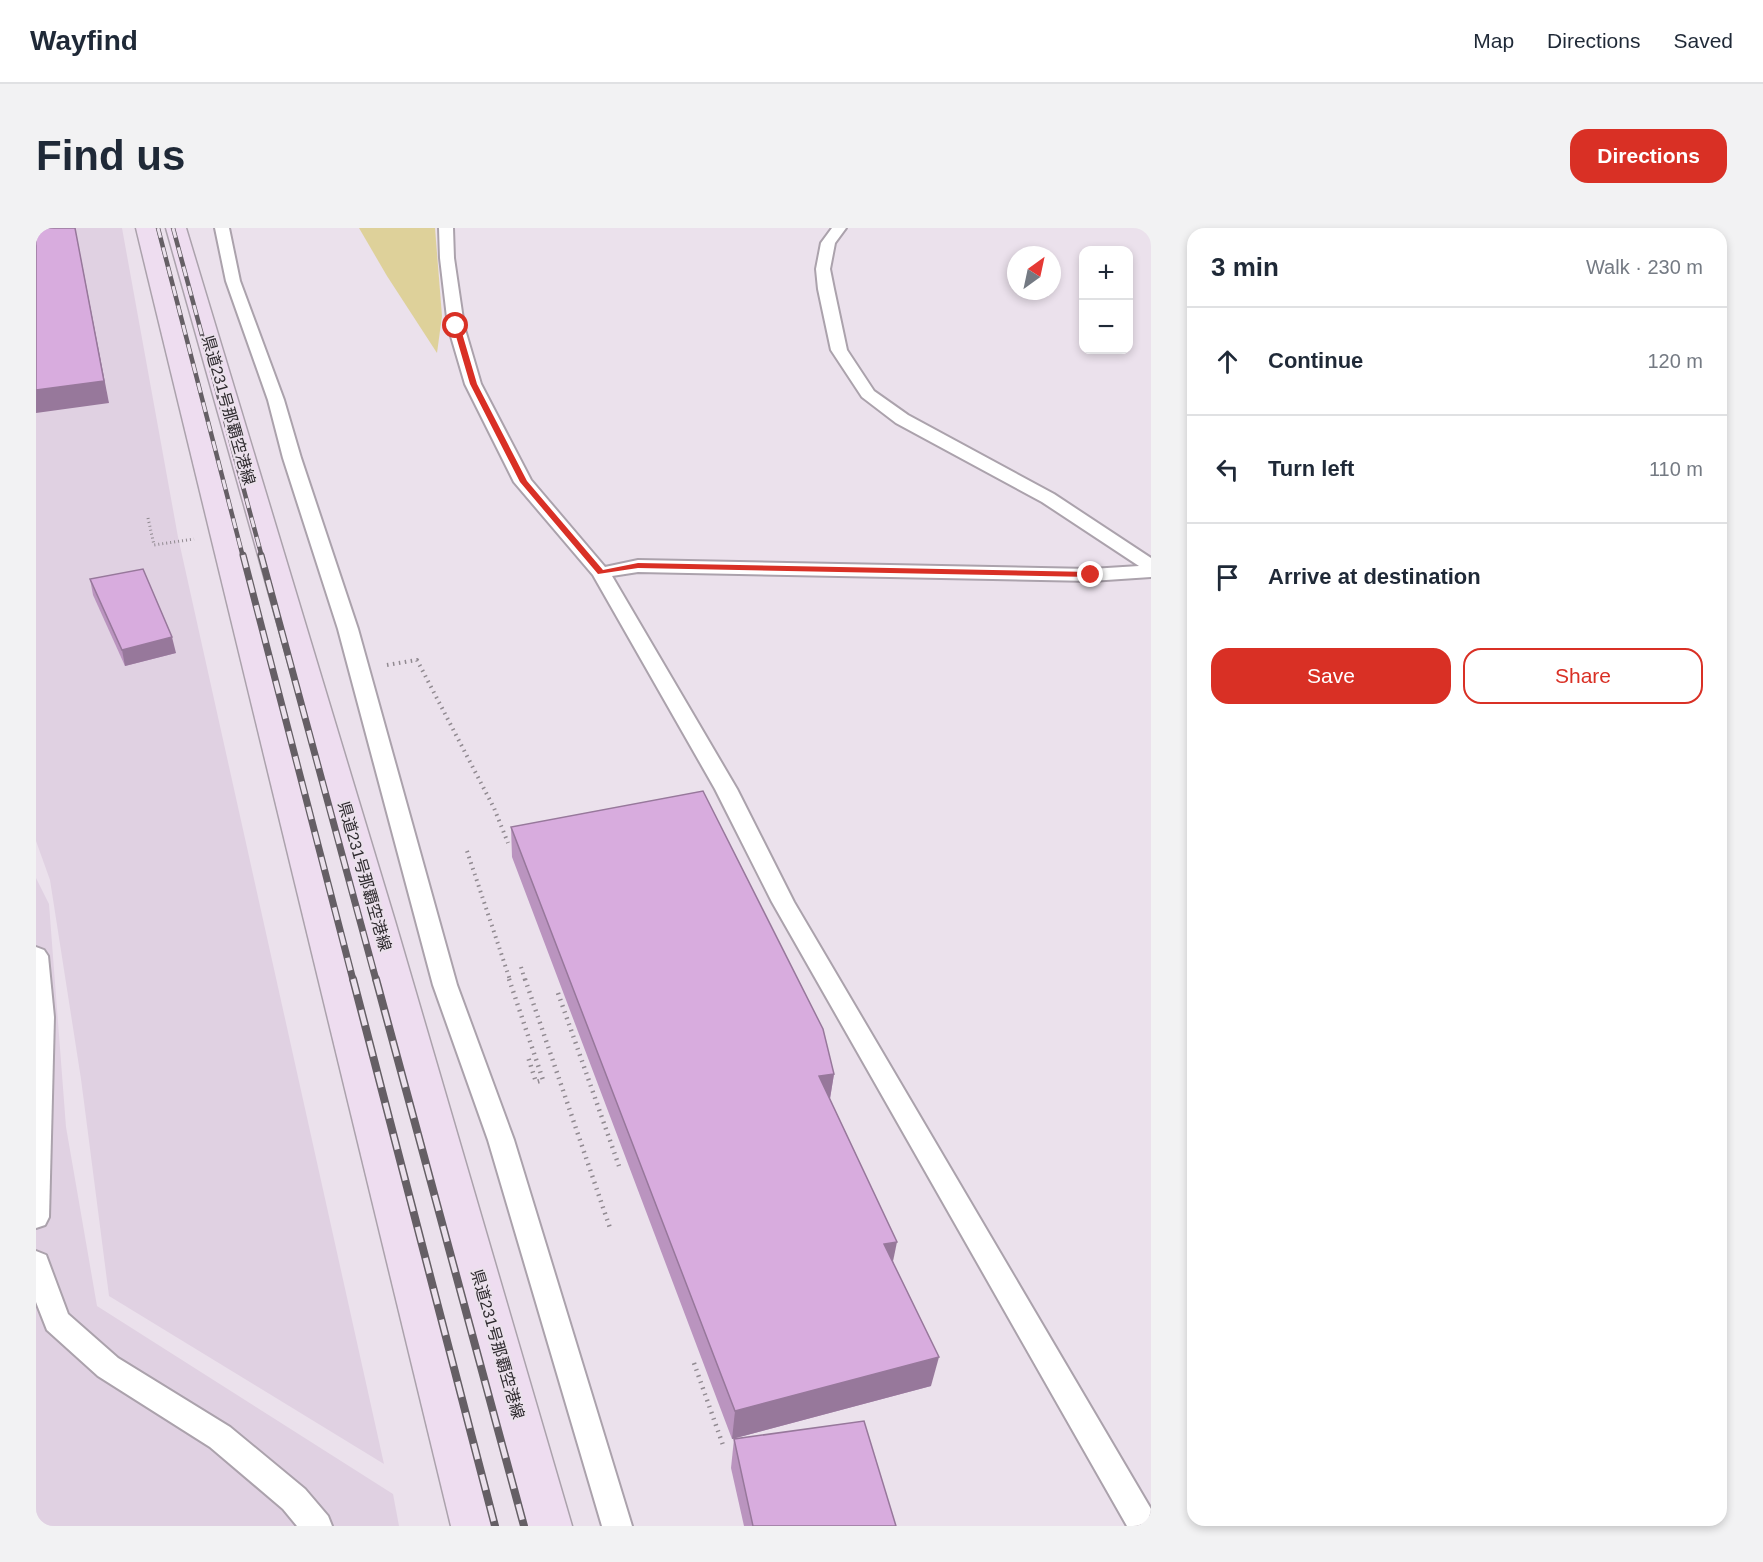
<!DOCTYPE html>
<html lang="en">
<head>
<meta charset="utf-8">
<style>
  :root { --surface:#fff; --page:#f2f2f3; --text:#1f2937; --muted:#747a83; --line:#e0e1e3; --accent:#d93025 }
  body { margin:0; font-family:Helvetica,"Noto Sans JP",sans-serif; background:var(--page); color:var(--text) }
  .controls { position:absolute; right:18px; top:18px; display:grid; overflow:hidden; border-radius:12px; box-shadow:0 3px 9px #0003 }
  .controls button { width:54px; height:54px; display:grid; place-items:center; padding:0; border:0; border-bottom:2px solid var(--line); background:var(--surface); color:var(--text); font:30px sans-serif }
  .compass { position:absolute; left:971px; top:18px; width:54px; height:54px; border-radius:50%; background:var(--surface); box-shadow:0 3px 9px #0003; rotate:33deg }
  .stop { position:absolute; width:18px; height:18px; margin:-14px; border:4px solid #d93025; border-radius:50%; background:#fff }
  .stop.end { background:#d93025; border-color:#fff; box-shadow:0 2px 6px #0008 }
  .list { margin:0; padding:0; list-style:none }
  h2 { display:flex; justify-content:space-between; align-items:center; height:78px; margin:0; padding:0 24px; font-size:26px }
  h2 small { font-size:20px; font-weight:400; color:var(--muted) }
  .list li { display:grid; grid-template-columns:39px 1fr auto; gap:18px; align-items:center; box-sizing:border-box; height:108px; padding:0 24px; border-top:2px solid var(--line) }
  .list b { display:block; font-size:22px; white-space:nowrap }
  .list em { font-size:20px; font-style:normal; color:var(--muted) }
  .actions { display:flex; gap:12px; padding:18px 24px }
  .actions a { flex:1; padding:14px 0; border:2px solid var(--accent); border-radius:18px; text-align:center; font-size:21px; color:var(--accent) }
  .actions .main { background:var(--accent); color:#fff }
  .icon { flex:none; width:33px; height:33px; fill:none; stroke:currentColor; stroke-width:2; stroke-linecap:round; stroke-linejoin:round }
  .map { position:relative; flex:none; width:1115px; height:1298px; overflow:hidden; border-radius:18px }
  header { display:flex; align-items:center; gap:36px; box-sizing:border-box; height:84px; padding:0 30px; background:var(--surface); border-bottom:2px solid var(--line) }
  header strong { font-size:28px }
  nav { display:flex; gap:33px; margin-inline-start:auto; font-size:21px }
  .intro { display:flex; align-items:center; justify-content:space-between; box-sizing:border-box; height:144px; padding:0 36px }
  h1 { margin:0; font-size:42px }
  .button { padding:15px 27px; border-radius:18px; background:var(--accent); color:#fff; font-size:21px; font-weight:700 }
  main { display:flex; gap:36px; padding:0 36px }
  aside { flex:1; background:var(--surface); border-radius:18px; box-shadow:0 3px 9px #0003 }
  .map>svg:first-child { display:block }
</style>
</head>
<body>
<header>
<strong>Wayfind</strong>
<nav><a>Map</a><a>Directions</a><a>Saved</a></nav>
</header>
<div class="intro"><h1>Find us</h1><a class="button">Directions</a></div>
<main>
<div class="map">
<svg width="1115" height="1298" viewBox="0 0 1115 1298">
  <rect width="100%" height="100%" fill="#ebe1ec"/>
  <g fill="#e0d1e2">
    <polygon points="0,0 86,0 142,309 348,1236 73,1068 45,851 14,652 0,613"/>
    <polygon points="0,650 13,676 30,899 61,1078 357,1266 363,1298 0,1298"/>
  </g>
  <polygon fill="#ded19a" points="323,0 399,0 406,88 401,125 351,48"/>
  <g fill="none" stroke-linecap="round" stroke-linejoin="round">
    <defs>
      <g id="service">
        <polygon points="179,0 193,0 204,53 248,172 265,230 322,401 421,757 478,912 596,1298 566,1298 452,912 397,757 302,401 247,230 232,172 190,53"/>
        <polygon points="403,0 417,0 418,30 428,98 445,156 495,252 569,339 602,332 1055,341 1103,338 1006,274 860,195 826,169 795,122 782,61 780,41 785,15 796,0 810,0 799,15 794,41 798,61 811,122 838,163 872,187 1018,266 1115,330 1115,349 1055,353 602,344 576,348 701,561 758,674 1115,1281 1115,1298 1091,1298 736,674 679,561 557,347 478,254 429,156 412,98 404,30"/>
        <polygon points="0,719 8,722 12,728 18,789 13,989 9,997 0,1000"/>
        <polygon points="0,1023 10,1027 32,1086 82,1130 194,1199 269,1261 292,1288 296,1298 261,1298 247,1281 174,1219 62,1148 11,1102 0,1074"/>
      </g>
      <g id="secondary">
        <polygon points="100,0 120,0 461,1298 415,1298"/>
        <polygon points="130,0 150,0 359,693 536,1298 490,1298 325,693"/>
      </g>
    </defs>
    <use href="#service" stroke="#aba2ac" stroke-width="4"/>
    <use href="#secondary" stroke="#aba2ac" stroke-width="3"/>
    <polyline stroke="#918a91" stroke-width="3" stroke-dasharray="1 3" stroke-linecap="butt" points="112,290 118,317 158,311"/>
    <g stroke="#918a91" stroke-width="4" stroke-dasharray="1.5 4.5" stroke-linecap="butt">
      <polyline points="351,437 381,432 458,580 472,615"/>
      <polyline points="431,623 474,752"/>
      <polyline points="485,739 489,752"/>
    </g>
    <g stroke="#918a91" stroke-width="4.5" stroke-dasharray="1.5 5" stroke-linecap="butt">
      <polyline points="473,751 507,852 500,854 492,829"/>
      <polyline points="489,751 574,1000"/>
      <polyline points="522,765 583,938"/>
      <polyline points="658,1135 688,1220"/>
    </g>
    <use href="#service" fill="#fff" fill-rule="evenodd"/>
    <use href="#secondary" fill="#eeddf0" fill-rule="evenodd"/>
    <defs>
      <g id="rail-far2">
        <polyline points="122,0 207,329"/>
        <polyline points="137,0 226,329"/>
      </g>
      <g id="rail-far1">
        <polyline points="207,327 317,752"/>
        <polyline points="225,327 340,752"/>
      </g>
      <g id="rail">
        <polyline points="317,751 459,1298"/>
        <polyline points="340,751 488,1298"/>
      </g>
    </defs>
    <use href="#rail-far2" stroke="#655f65" stroke-width="4.5"/>
    <use href="#rail-far1" stroke="#655f65" stroke-width="7"/>
    <use href="#rail" stroke="#655f65" stroke-width="8"/>
    <use href="#rail-far2" stroke="#ebe1ec" stroke-width="3" stroke-dasharray="10" stroke-linecap="butt"/>
    <use href="#rail-far1" stroke="#ebe1ec" stroke-width="4.5" stroke-dasharray="13" stroke-linecap="butt"/>
    <use href="#rail" stroke="#ebe1ec" stroke-width="5" stroke-dasharray="16" stroke-linecap="butt"/>
  </g>
  <g fill="#ba94bf">
    <polygon points="54,351 140,425 89,438 57,367"/>
    <polygon points="475,599 798,846 794,871 857,1033 895,1158 696,1211 476,629"/>
    <polygon points="698,1211 860,1298 708,1298 695,1240"/>
  </g>
  <g fill="#97789b">
    <polygon points="39,0 73,175 0,185 0,162"/>
    <polygon points="136,409 140,425 89,438 86,422"/>
    <polygon points="798,846 793,876 783,848"/>
    <polygon points="861,1014 855,1043 848,1016"/>
    <polygon points="903,1129 895,1158 696,1211 699,1183"/>
  </g>
  <g fill="#d8acde" stroke="#97789b" stroke-width="1.5">
    <polygon points="0,0 39,0 68,153 0,162"/>
    <polygon points="107,341 136,409 86,422 54,351"/>
    <polygon points="667,563 787,801 798,846 783,848 861,1014 848,1016 903,1129 699,1183 475,599"/>
    <polygon points="828,1193 860,1298 716,1298 717,1298 698,1211"/>
  </g>
  <polygon fill="#d93025" points="420,96 424,98 441,156 491,253 567,342 602,335 1055,344 1059,347 1055,349 602,340 562,346 484,254 434,156 417,98"/>
  <g text-anchor="middle" stroke-width="4.5" stroke-linejoin="round" paint-order="stroke">
    <g font-size="16" fill="#2e2a2e" stroke="#ebe1ec">
      <text transform="translate(193 182) rotate(74)" y="6">県道231号那覇空港線</text>
      <text transform="translate(329 648) rotate(74)" y="6">県道231号那覇空港線</text>
      <text transform="translate(462 1116) rotate(74)" y="6">県道231号那覇空港線</text>
    </g>
  </g>
</svg>
<div class="controls">
<button>+</button>
<button>−</button>
</div>
<svg class="compass" viewBox="-18 -18 36 36"><path d="M0-13l5 13h-10z" fill="#e53935"/><path d="M0 13l5-13h-10z" fill="#747a83"/></svg>
<div class="stop" style="left:420px;top:98px"></div>
<div class="stop end" style="left:1055px;top:347px"></div>
</div>
<aside>
<h2>3 min<small>Walk · 230 m</small></h2>
<ul class="list">
<li><svg class="icon" aria-label="ahead" viewBox="0 0 24 24"><path d="M12 20V5M6 11l6-6 6 6"/></svg><div><b>Continue</b></div><em>120 m</em></li>
<li><svg class="icon" aria-label="left" viewBox="0 0 24 24"><path d="M17 20v-9H6M10 6l-5 5 5 5"/></svg><div><b>Turn left</b></div><em>110 m</em></li>
<li><svg class="icon" aria-label="arrive" viewBox="0 0 24 24"><path d="M6 21V4h12l-3 4 3 4H6"/></svg><div><b>Arrive at destination</b></div></li>
</ul>
<div class="actions"><a class="main">Save</a><a>Share</a></div>
</aside>
</main>
</body>
</html>
